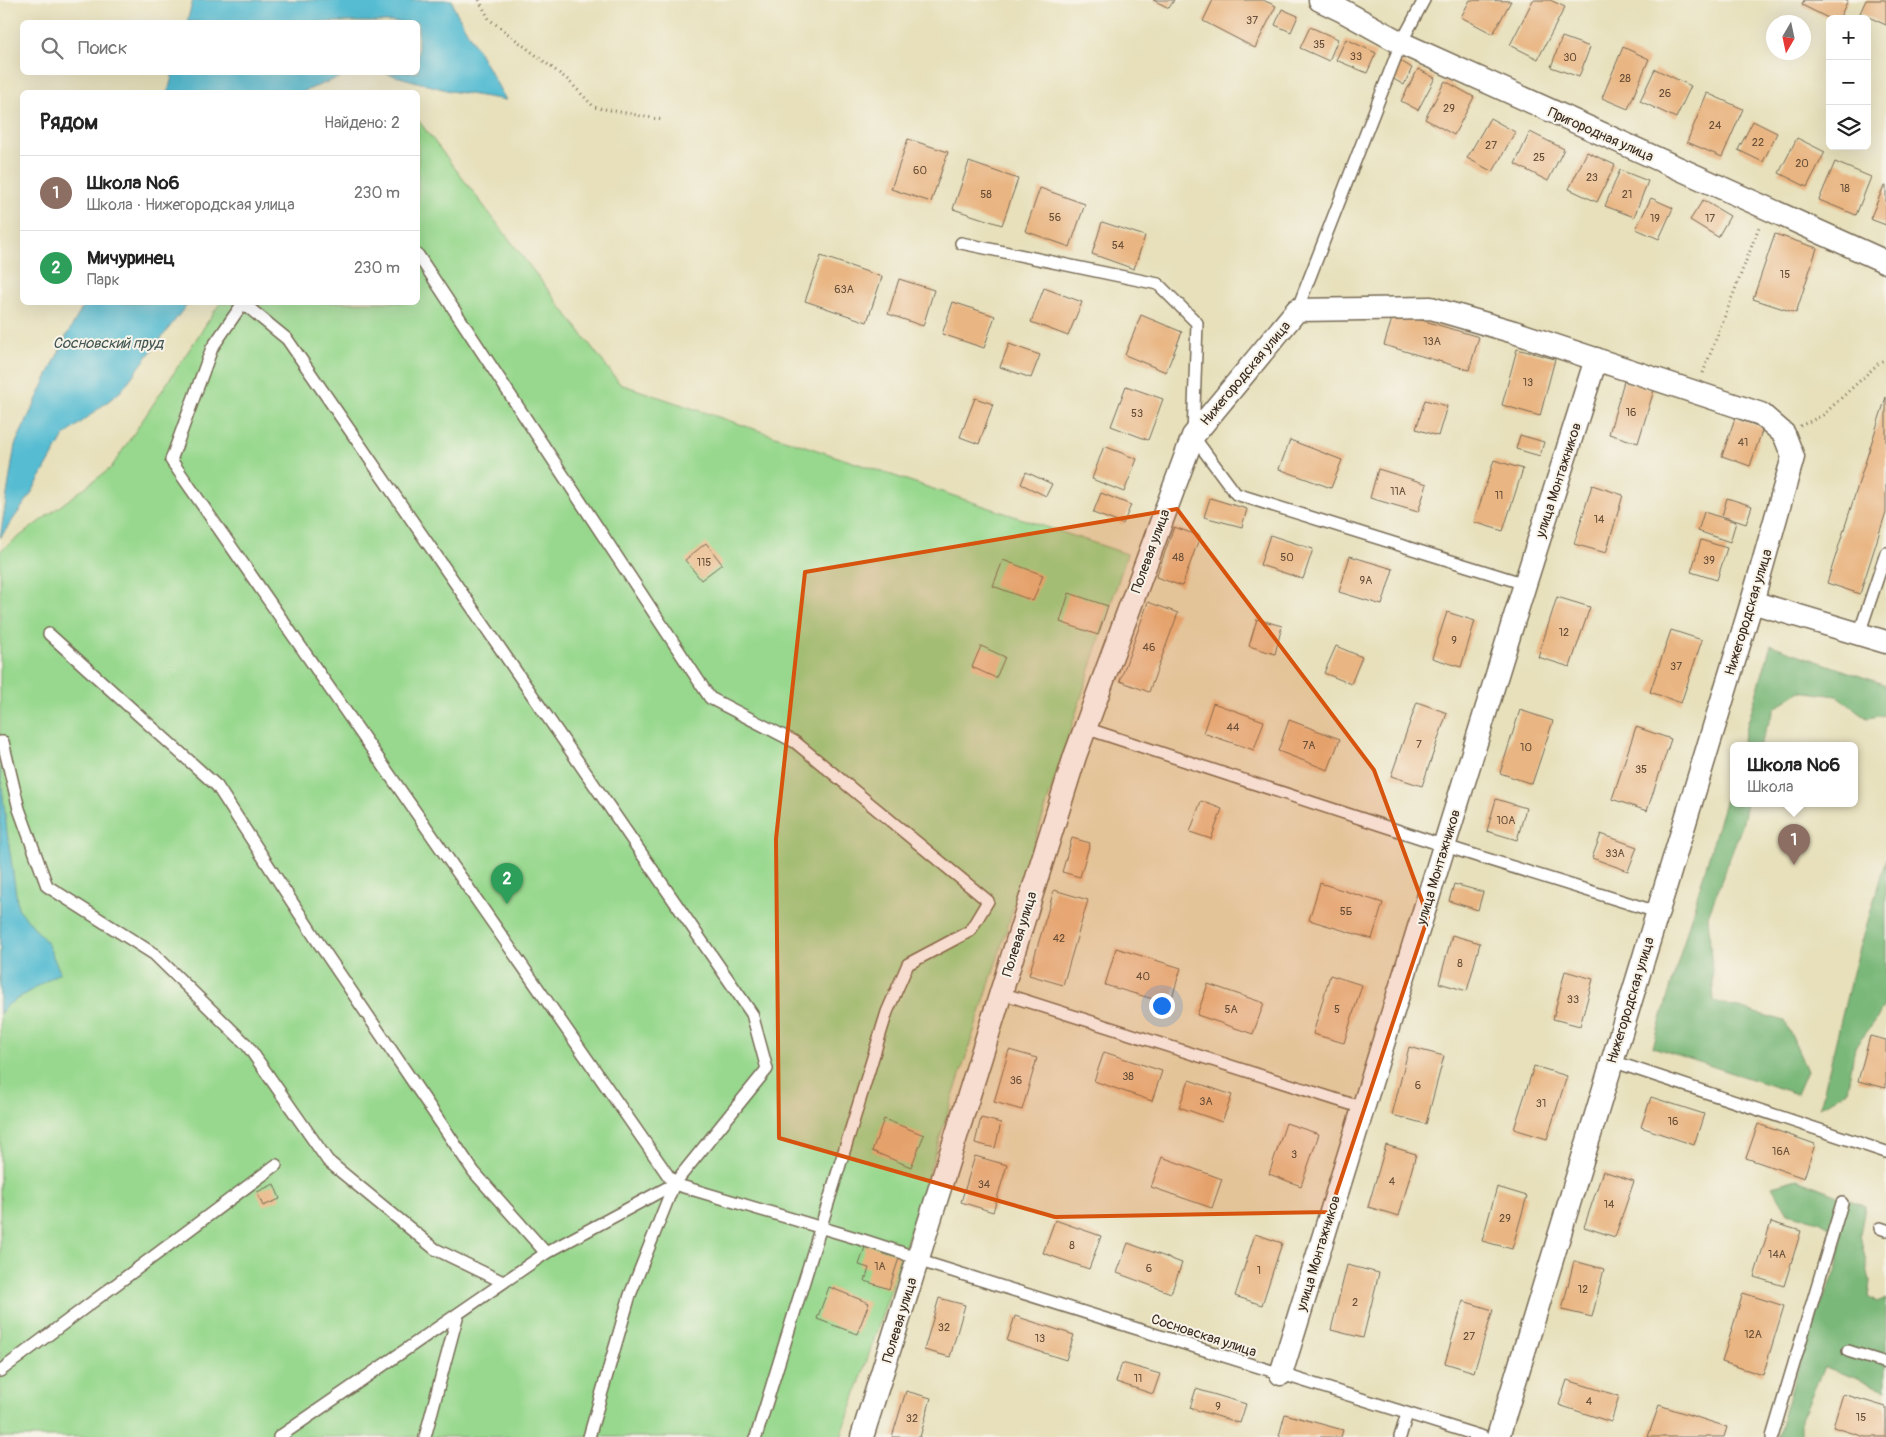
<!DOCTYPE html>
<html lang="ru">
<head>
<meta charset="utf-8">
<style>
  :root { --surface:#fff; --page:#f2f2f2; --text:#222; --muted:#767676; --line:#e0e0e0; --accent:#d93025 }
  body { margin:0; font-family:Pangolin,sans-serif; background:var(--page); color:var(--text) }
  .controls { position:absolute; right:15px; top:15px; display:grid; overflow:hidden; border-radius:8px; box-shadow:0 5px 20px #0002 }
  .controls button { width:45px; height:45px; display:grid; place-items:center; padding:0; border:0; border-bottom:1px solid var(--line); background:var(--surface); color:var(--text); font:25px sans-serif }
  .compass { position:absolute; left:1766px; top:15px; width:45px; height:45px; border-radius:50%; background:var(--surface); box-shadow:0 5px 20px #0002; rotate:189deg }
  .you { position:absolute; left:1161px; top:1005px; width:18px; height:18px; margin:-12px; border:4px solid #fff; border-radius:50%; background:#1a73e8; box-shadow:0 0 0 8px #1a73e833 }
  .badge { display:grid; place-items:center; width:32px; height:32px; border-radius:50%; background:var(--accent); color:#fff; font-size:16px; font-weight:700 }
  .pin { position:absolute; translate:-50% -41px; filter:drop-shadow(0 1px 2px #0008) }
  .pin::after { content:''; position:absolute; top:26px; width:18px; height:15px; background:inherit; clip-path:polygon(0 0,100% 0,50% 100%) }
  .popup { position:absolute; left:1730px; top:742px; width:128px; height:65px; box-sizing:border-box; display:grid; place-content:center; border-radius:8px; background:var(--surface); filter:drop-shadow(0 1px 4px #0005); font-size:16px; white-space:nowrap; color:var(--muted) }
  .popup b { font-size:19px; color:var(--text) }
  .popup::after { content:''; position:absolute; left:50%; top:100%; margin-left:-10px; border:10px solid transparent; border-top-color:var(--surface) }
  .list { margin:0; padding:0; list-style:none }
  h2 { display:flex; justify-content:space-between; align-items:center; height:65px; margin:0; padding:0 20px; font-size:21px }
  h2 small { font-size:16px; font-weight:400; color:var(--muted) }
  .list li { display:grid; grid-template-columns:32px 1fr auto; gap:15px; align-items:center; box-sizing:border-box; height:75px; padding:0 20px; border-top:1px solid var(--line) }
  .list b { display:block; font-size:19px; white-space:nowrap }
  .list p { margin:0; font-size:16px; white-space:nowrap; color:var(--muted) }
  .list em { font-size:16px; font-style:normal; color:var(--muted) }
  .icon { flex:none; width:28px; height:28px; fill:none; stroke:currentColor; stroke-width:2; stroke-linecap:round; stroke-linejoin:round }
  .map { position:relative; flex:none; width:1886px; height:1437px; overflow:hidden }
  .search { position:absolute; background:var(--surface); box-shadow:0 5px 20px #0002; left:20px; top:20px; width:400px; height:55px; display:flex; align-items:center; gap:12px; box-sizing:border-box; padding:0 18px; border-radius:8px; color:var(--muted); font-size:19px }
  .panel { position:absolute; background:var(--surface); box-shadow:0 5px 20px #0002; left:20px; top:90px; width:400px; height:215px; border-radius:8px }
  .map>svg:first-child { display:block }
</style>
</head>
<body>
<div class="map">
<svg width="1886" height="1437" viewBox="0 0 1886 1437">
  <rect width="100%" height="100%" fill="#f7f3e8"/>
  <filter id="ink" filterUnits="userSpaceOnUse"><feTurbulence type="fractalNoise" baseFrequency=".02" numOctaves="2"/><feDisplacementMap in="SourceGraphic" scale="10" xChannelSelector="R" yChannelSelector="G"/><feConvolveMatrix kernelMatrix="1 2 1 2 8 2 1 2 1" color-interpolation-filters="sRGB"/></filter>
  <filter id="wash" filterUnits="userSpaceOnUse"><feTurbulence type="fractalNoise" baseFrequency=".0096" numOctaves="4" result="noise"/><feDisplacementMap in="SourceGraphic" scale="20" xChannelSelector="R" yChannelSelector="G"/><feGaussianBlur stdDeviation="1.12" result="paint"/><feColorMatrix in="noise" values="0 0 0 0 0 0 0 0 0 0 0 0 0 0 0 0 0 1.4 0 .05"/><feComposite in="paint" operator="in"/></filter>
  <g filter="url(#wash)">
    <rect width="100%" height="100%" fill="#e7e0bb"/>
    <polygon fill="#98d88e" stroke="#6a8156" points="418,120 620,384 1127,554 903,1253 841,1437 0,1437 0,551 111,468 220,303 418,302"/>
    <g fill="#7ab879" stroke="#5a714c">
      <polygon points="1771,645 1886,685 1886,715 1867,718 1837,696 1800,691 1775,708 1759,746 1741,746"/>
      <polygon points="1734,771 1734,804 1747,804 1742,826 1708,916 1714,1001 1785,1021 1807,1071 1797,1094 1653,1047"/>
      <polygon points="1886,858 1886,1002 1876,1020 1855,1047 1847,1091 1820,1107 1850,983"/>
      <polygon points="1797,1179 1865,1206 1860,1235 1870,1281 1868,1297 1877,1303 1886,1299 1886,1389 1824,1367 1801,1419 1801,1437 1778,1437 1796,1373 1815,1317 1836,1272 1842,1234 1819,1221 1788,1213 1772,1186"/>
    </g>
    <g fill="#55bcd2" stroke="#487378">
      <polygon points="193,0 452,0 454,8 506,100 450,91 385,73 418,72 418,22 187,22"/>
      <polygon points="173,73 173,72 351,73 302,92 168,92"/>
      <polygon points="85,303 188,303 121,391 64,436 29,497 0,538 15,445 67,335"/>
      <polygon points="0,769 7,832 18,908 47,943 60,972 6,1006 0,1014"/>
    </g>
    <g id="blocks">
      <g fill="#e9b582">
        <polygon points="1153,0 1174,0 1169,8"/>
        <polygon points="1213,0 1263,0 1276,6 1255,48 1203,21"/>
        <polygon points="1470,0 1511,1 1493,34 1461,17"/>
        <polygon points="1533,0 1550,0 1565,7 1538,59 1510,45"/>
        <polygon points="1804,0 1848,0 1839,19 1830,19 1802,5"/>
        <polygon points="1866,0 1886,0 1886,25 1860,13"/>
        <polygon points="1282,9 1298,16 1291,32 1275,25"/>
        <polygon points="1310,27 1338,39 1329,61 1300,48"/>
        <polygon points="1562,37 1590,47 1579,77 1551,67"/>
        <polygon points="1346,39 1376,53 1367,73 1336,60"/>
        <polygon points="1623,47 1649,59 1628,109 1602,98"/>
        <polygon points="1399,60 1412,68 1404,85 1390,77"/>
        <polygon points="1418,69 1435,78 1418,110 1401,101"/>
        <polygon points="1655,69 1691,86 1676,118 1640,101"/>
        <polygon points="1445,81 1474,97 1454,135 1425,119"/>
        <polygon points="1707,93 1743,109 1722,157 1687,142"/>
        <polygon points="1490,118 1515,132 1493,172 1467,158"/>
        <polygon points="1753,121 1777,133 1763,162 1738,150"/>
        <polygon points="1530,132 1564,149 1548,181 1515,164"/>
        <polygon points="1797,138 1825,152 1807,187 1779,173"/>
        <polygon points="908,139 948,152 931,202 891,189"/>
        <polygon points="1587,152 1615,165 1597,202 1569,189"/>
        <polygon points="969,162 1018,179 1002,225 953,209"/>
        <polygon points="1835,162 1871,177 1856,215 1819,200"/>
        <polygon points="1620,170 1648,181 1634,217 1605,206"/>
        <polygon points="1884,186 1886,186 1886,225 1870,219"/>
        <polygon points="1040,188 1085,204 1070,247 1025,231"/>
        <polygon points="1651,198 1673,208 1659,239 1636,229"/>
        <polygon points="1703,200 1730,216 1718,237 1690,220"/>
        <polygon points="1102,222 1145,236 1134,269 1092,254"/>
        <polygon points="1775,234 1817,248 1796,313 1753,299"/>
        <polygon points="821,256 882,277 867,322 805,301"/>
        <polygon points="899,279 934,290 923,326 888,314"/>
        <polygon points="1044,288 1082,302 1068,336 1031,322"/>
        <polygon points="953,302 995,316 984,348 942,334"/>
        <polygon points="1394,312 1479,337 1469,370 1384,345"/>
        <polygon points="1141,315 1182,332 1166,372 1125,355"/>
        <polygon points="1009,344 1040,355 1031,378 1000,367"/>
        <polygon points="1517,349 1555,359 1540,416 1502,405"/>
        <polygon points="1624,381 1654,390 1638,443 1609,434"/>
        <polygon points="1126,386 1163,399 1148,440 1111,426"/>
        <polygon points="1886,397 1886,512 1860,594 1827,583"/>
        <polygon points="975,398 993,404 979,444 960,437"/>
        <polygon points="1425,400 1447,406 1438,436 1416,429"/>
        <polygon points="1735,418 1763,428 1750,466 1722,456"/>
        <polygon points="1520,435 1544,442 1540,456 1516,449"/>
        <polygon points="1290,440 1342,460 1331,488 1279,469"/>
        <polygon points="1104,446 1137,459 1124,492 1092,479"/>
        <polygon points="1494,460 1523,469 1503,531 1474,522"/>
        <polygon points="1378,469 1427,484 1418,512 1370,498"/>
        <polygon points="1026,472 1052,484 1046,496 1021,484"/>
        <polygon points="1592,485 1623,495 1606,553 1574,544"/>
        <polygon points="1101,493 1131,505 1123,524 1093,513"/>
        <polygon points="1210,498 1247,509 1242,527 1204,517"/>
        <polygon points="1727,498 1752,506 1746,524 1722,516"/>
        <polygon points="1704,512 1736,522 1730,542 1698,531"/>
        <polygon points="1174,527 1200,536 1182,586 1156,577"/>
        <polygon points="1270,535 1313,549 1303,579 1260,565"/>
        <polygon points="1701,540 1727,548 1717,580 1691,572"/>
        <polygon points="706,543 722,564 701,580 685,560"/>
        <polygon points="1350,556 1393,569 1382,605 1339,592"/>
        <polygon points="1003,560 1043,575 1033,601 993,586"/>
        <polygon points="1069,593 1108,606 1098,635 1060,622"/>
        <polygon points="1557,597 1590,607 1570,667 1538,657"/>
        <polygon points="1148,602 1178,613 1149,692 1120,681"/>
        <polygon points="1447,612 1475,621 1461,667 1432,658"/>
        <polygon points="1257,619 1282,626 1275,654 1249,646"/>
        <polygon points="1671,630 1702,640 1681,703 1650,692"/>
        <polygon points="981,646 1005,657 996,678 972,667"/>
        <polygon points="1336,646 1362,657 1351,684 1324,673"/>
        <polygon points="1417,702 1447,713 1422,786 1391,776"/>
        <polygon points="1213,703 1264,721 1254,750 1203,733"/>
        <polygon points="1520,710 1553,721 1532,784 1500,773"/>
        <polygon points="1289,720 1340,739 1328,770 1278,751"/>
        <polygon points="1636,727 1671,739 1647,811 1612,799"/>
        <polygon points="1496,799 1526,808 1517,840 1487,831"/>
        <polygon points="1201,801 1222,809 1211,839 1190,832"/>
        <polygon points="1601,834 1637,847 1628,871 1592,858"/>
        <polygon points="1072,838 1090,843 1080,877 1062,872"/>
        <polygon points="1320,883 1383,903 1372,939 1309,920"/>
        <polygon points="1454,884 1483,892 1478,910 1449,901"/>
        <polygon points="1054,890 1088,900 1063,985 1029,975"/>
        <polygon points="1452,935 1480,943 1467,991 1439,983"/>
        <polygon points="1116,948 1181,968 1170,1004 1105,985"/>
        <polygon points="1565,971 1593,979 1580,1026 1553,1019"/>
        <polygon points="1330,975 1362,985 1344,1043 1313,1034"/>
        <polygon points="1208,984 1264,1003 1253,1034 1197,1015"/>
        <polygon points="1870,1036 1886,1040 1886,1088 1858,1081"/>
        <polygon points="1409,1047 1444,1056 1426,1124 1392,1115"/>
        <polygon points="1009,1050 1037,1058 1022,1110 994,1102"/>
        <polygon points="1104,1052 1162,1071 1152,1101 1094,1081"/>
        <polygon points="1534,1066 1567,1076 1547,1139 1514,1129"/>
        <polygon points="1189,1080 1232,1095 1222,1122 1179,1107"/>
        <polygon points="1651,1097 1704,1114 1694,1145 1641,1127"/>
        <polygon points="981,1118 1001,1123 995,1148 975,1143"/>
        <polygon points="884,1119 924,1135 911,1167 872,1151"/>
        <polygon points="1286,1123 1319,1134 1301,1186 1269,1174"/>
        <polygon points="1758,1124 1815,1144 1804,1178 1746,1158"/>
        <polygon points="1386,1145 1416,1154 1399,1216 1368,1207"/>
        <polygon points="975,1156 1007,1165 993,1212 961,1202"/>
        <polygon points="1162,1157 1222,1179 1212,1208 1151,1187"/>
        <polygon points="1603,1171 1634,1181 1615,1237 1584,1227"/>
        <polygon points="274,1184 280,1199 263,1206 257,1192"/>
        <polygon points="1497,1187 1527,1196 1512,1249 1482,1241"/>
        <polygon points="1055,1220 1101,1236 1089,1269 1043,1253"/>
        <polygon points="1771,1222 1801,1231 1784,1286 1754,1277"/>
        <polygon points="1255,1234 1282,1243 1262,1305 1235,1296"/>
        <polygon points="1128,1243 1182,1263 1171,1293 1117,1273"/>
        <polygon points="866,1244 900,1255 889,1289 865,1281 869,1268 859,1265"/>
        <polygon points="1574,1261 1604,1269 1592,1317 1562,1310"/>
        <polygon points="1347,1265 1379,1273 1363,1338 1331,1330"/>
        <polygon points="829,1287 869,1303 857,1334 817,1319"/>
        <polygon points="1743,1293 1784,1306 1763,1375 1722,1362"/>
        <polygon points="939,1298 965,1305 950,1357 924,1350"/>
        <polygon points="1463,1301 1493,1310 1474,1372 1445,1363"/>
        <polygon points="1015,1316 1074,1335 1066,1360 1007,1341"/>
        <polygon points="1122,1363 1160,1374 1153,1394 1116,1382"/>
        <polygon points="1567,1380 1619,1396 1611,1422 1559,1405"/>
        <polygon points="1196,1389 1246,1404 1240,1423 1190,1408"/>
        <polygon points="906,1391 931,1398 920,1437 892,1437"/>
        <polygon points="1843,1394 1886,1407 1886,1437 1865,1437 1833,1427"/>
        <polygon points="1659,1405 1727,1427 1724,1437 1648,1437"/>
        <polygon points="1285,1414 1343,1430 1341,1437 1284,1437 1279,1436"/>
      </g>
    </g>
  </g>
  <g filter="url(#ink)">
    <use href="#blocks" fill-opacity="0" stroke="#776a55" stroke-width="1"/>
    <g fill="none" stroke-linecap="round" stroke-linejoin="round">
      <defs>
        <g id="lane">
          <polyline points="961,243 1158,284 1197,323 1193,436 1236,494 1525,584"/>
          <polyline points="418,255 710,698 795,742 988,901 970,931 908,964 887,1012 756,1437"/>
          <polyline points="1297,310 1401,43 1424,0"/>
          <polyline points="49,634 217,786 316,939 474,1172 546,1253"/>
          <polyline points="1859,634 1886,553"/>
          <polyline points="1085,728 1445,846 1657,912"/>
          <polyline points="0,742 3,742 19,809 47,886 154,954 247,1045 328,1161 435,1249 503,1282"/>
          <polyline points="1001,993 1363,1108"/>
          <polyline points="1612,1061 1886,1152"/>
          <polyline points="1880,1228 1886,1230"/>
          <polyline points="1848,1351 1886,1363"/>
          <polyline points="0,1371 276,1165"/>
          <polyline points="279,1437 546,1253 674,1184 767,1069 752,1014 287,339 243,303 212,348 171,460 674,1184 863,1240 903,1253 917,1260 1483,1437"/>
          <polyline points="425,1437 458,1314"/>
          <polyline points="589,1437 630,1295 674,1184"/>
          <polyline points="1400,1437 1407,1414"/>
          <polyline points="1772,1437 1842,1203"/>
        </g>
        <g id="street">
          <polyline points="1320,0 1343,11 1401,43 1886,262"/>
          <polyline points="1752,602 1886,642"/>
          <polyline points="1281,1374 1525,584 1596,359"/>
          <polyline points="862,1437 1075,756 1193,436 1297,310 1431,308 1514,332 1761,414 1784,434 1793,457 1752,602 1498,1437"/>
        </g>
      </defs>
      <use href="#lane" stroke="#776a55" stroke-width="14"/>
      <use href="#street" stroke="#776a55" stroke-width="25"/>
      <g stroke="#776a55" stroke-width="3" stroke-dasharray="1 4" stroke-linecap="butt">
        <polyline points="479,0 489,19 568,80 594,107 663,120"/>
        <polyline points="1703,373 1759,227"/>
        <polyline points="1800,426 1823,415 1880,362 1886,359"/>
      </g>
      <use href="#lane" stroke="#fff" stroke-width="11"/>
      <use href="#street" stroke="#fff" stroke-width="22"/>
    </g>
  </g>
  <path fill="#d7540e" fill-opacity="0.2" stroke="#d7540e" stroke-width="4" stroke-linejoin="round" d="M 1177,509 L 1374,770 L 1428,917 L 1330,1212 L 1055,1217 L 779,1138 L 776,839 L 805,572 Z"/>
  <g text-anchor="middle" stroke-width="4" stroke-linejoin="round" paint-order="stroke">
    <g font-size="11" fill="#664d37">
      <text x="1252" y="24">37</text>
      <text x="1319" y="48">35</text>
      <text x="1356" y="60">33</text>
      <text x="1570" y="61">30</text>
      <text x="1625" y="82">28</text>
      <text x="1665" y="97">26</text>
      <text x="1449" y="112">29</text>
      <text x="1715" y="129">24</text>
      <text x="1758" y="146">22</text>
      <text x="1491" y="149">27</text>
      <text x="1539" y="161">25</text>
      <text x="1802" y="167">20</text>
      <text x="920" y="174">60</text>
      <text x="1592" y="181">23</text>
      <text x="1845" y="192">18</text>
      <text x="986" y="198">58</text>
      <text x="1627" y="198">21</text>
      <text x="1055" y="221">56</text>
      <text x="1655" y="222">19</text>
      <text x="1710" y="222">17</text>
      <text x="1118" y="249">54</text>
      <text x="1785" y="278">15</text>
      <text x="844" y="293">63А</text>
      <text x="1432" y="345">13А</text>
      <text x="1528" y="386">13</text>
      <text x="1631" y="416">16</text>
      <text x="1137" y="417">53</text>
      <text x="1743" y="446">41</text>
      <text x="1398" y="495">11А</text>
      <text x="1499" y="499">11</text>
      <text x="1599" y="523">14</text>
      <text x="1178" y="561">48</text>
      <text x="1287" y="561">50</text>
      <text x="1709" y="564">39</text>
      <text x="704" y="566">115</text>
      <text x="1366" y="584">9А</text>
      <text x="1564" y="636">12</text>
      <text x="1454" y="644">9</text>
      <text x="1149" y="651">46</text>
      <text x="1676" y="670">37</text>
      <text x="1233" y="731">44</text>
      <text x="1419" y="748">7</text>
      <text x="1309" y="749">7А</text>
      <text x="1526" y="751">10</text>
      <text x="1641" y="773">35</text>
      <text x="1506" y="824">10А</text>
      <text x="1615" y="857">33А</text>
      <text x="1346" y="915">5Б</text>
      <text x="1059" y="942">42</text>
      <text x="1460" y="967">8</text>
      <text x="1143" y="980">40</text>
      <text x="1573" y="1003">33</text>
      <text x="1231" y="1013">5А</text>
      <text x="1337" y="1013">5</text>
      <text x="1128" y="1080">38</text>
      <text x="1016" y="1084">36</text>
      <text x="1418" y="1089">6</text>
      <text x="1206" y="1105">3А</text>
      <text x="1541" y="1107">31</text>
      <text x="1673" y="1125">16</text>
      <text x="1781" y="1155">16А</text>
      <text x="1294" y="1158">3</text>
      <text x="1392" y="1185">4</text>
      <text x="984" y="1188">34</text>
      <text x="1609" y="1208">14</text>
      <text x="1505" y="1222">29</text>
      <text x="1072" y="1249">8</text>
      <text x="1777" y="1258">14А</text>
      <text x="880" y="1270">1А</text>
      <text x="1149" y="1272">6</text>
      <text x="1259" y="1274">1</text>
      <text x="1583" y="1293">12</text>
      <text x="1355" y="1306">2</text>
      <text x="944" y="1331">32</text>
      <text x="1753" y="1338">12А</text>
      <text x="1469" y="1340">27</text>
      <text x="1040" y="1342">13</text>
      <text x="1138" y="1382">11</text>
      <text x="1589" y="1405">4</text>
      <text x="1218" y="1410">9</text>
      <text x="1861" y="1421">15</text>
      <text x="912" y="1422">32</text>
    </g>
    <g font-size="14" fill="#3b2a1e" stroke="#f7f3e8">
      <text transform="translate(1601 134) rotate(24)" y="5">Пригородная улица</text>
      <text transform="translate(1245 373) rotate(-50)" y="5">Нижегородская улица</text>
      <text transform="translate(1558 480) rotate(-72)" y="5">улица Монтажников</text>
      <text transform="translate(1150 551) rotate(-70)" y="5">Полевая улица</text>
      <text transform="translate(1748 612) rotate(-73)" y="5">Нижегородская улица</text>
      <text transform="translate(1438 867) rotate(-73)" y="5">улица Монтажников</text>
      <text transform="translate(1019 934) rotate(-73)" y="5">Полевая улица</text>
      <text transform="translate(1630 1000) rotate(-73)" y="5">Нижегородская улица</text>
      <text transform="translate(1318 1253) rotate(-73)" y="5">улица Монтажников</text>
      <text transform="translate(899 1320) rotate(-73)" y="5">Полевая улица</text>
      <text transform="translate(1204 1335) rotate(18)" y="5">Сосновская улица</text>
    </g>
    <g font-size="15" font-style="italic" fill="#435654" stroke="#f7f3e8">
      <text x="108" y="348">Сосновский пруд</text>
    </g>
  </g>
</svg>
<div class="controls">
<button>+</button>
<button>−</button>
<button><svg class="icon" aria-label="layers" viewBox="0 0 24 24"><path d="M12 4l9 5-9 5-9-5zM3 14l9 5 9-5"/></svg></button>
</div>
<svg class="compass" viewBox="-18 -18 36 36"><path d="M0-13l5 13h-10z" fill="#e53935"/><path d="M0 13l5-13h-10z" fill="#767676"/></svg>
<div class="you"></div>
<div class="pin badge" style="left:1794px;top:865px;background:#8d6e63">1</div>
<div class="popup"><b>Школа №6</b>Школа</div>
<div class="pin badge" style="left:507px;top:904px;background:#2e9e5b">2</div>
<div class="search"><svg class="icon" aria-label="search" viewBox="0 0 24 24"><circle cx="10" cy="10" r="6"/><path d="M15 15l6 6"/></svg>Поиск</div>
<section class="panel">
<h2>Рядом<small>Найдено: 2</small></h2>
<ul class="list">
<li><span class="badge" style="background:#8d6e63">1</span><div><b>Школа №6</b><p>Школа · Нижегородская улица</p></div><em>230 m</em></li>
<li><span class="badge" style="background:#2e9e5b">2</span><div><b>Мичуринец</b><p>Парк</p></div><em>230 m</em></li>
</ul>
</section>
</div>
</body>
</html>
